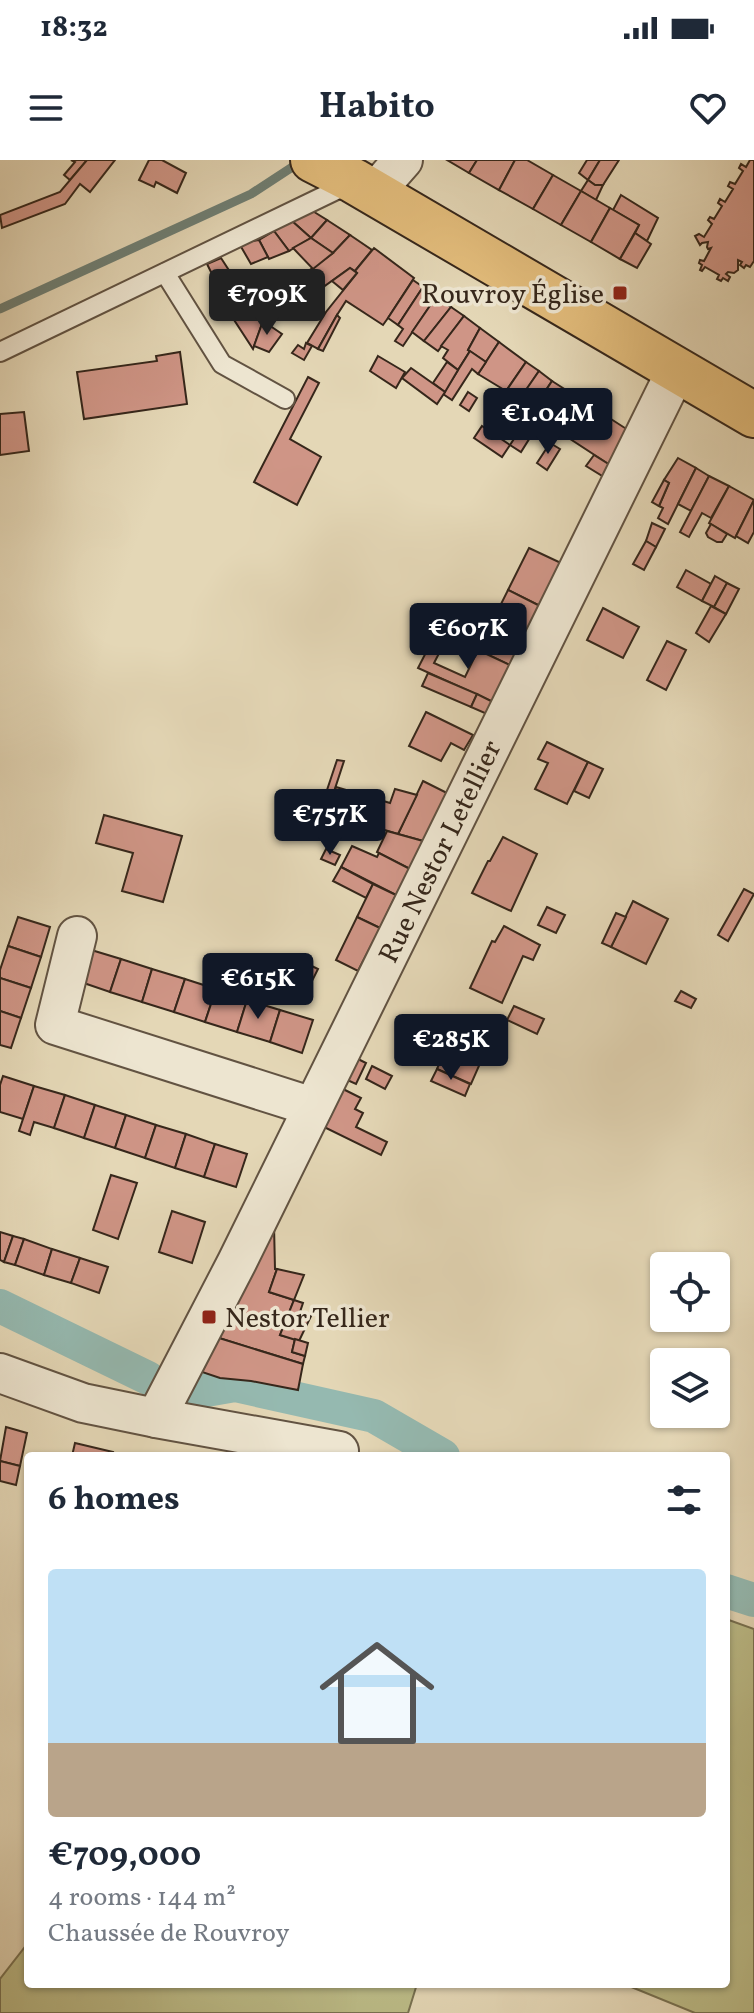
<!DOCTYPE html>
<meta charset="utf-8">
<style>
body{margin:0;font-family:Vollkorn,serif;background:#f2f2f3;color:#1f2937;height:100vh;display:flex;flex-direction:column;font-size:30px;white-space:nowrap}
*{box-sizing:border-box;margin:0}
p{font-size:26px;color:#747a83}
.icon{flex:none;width:44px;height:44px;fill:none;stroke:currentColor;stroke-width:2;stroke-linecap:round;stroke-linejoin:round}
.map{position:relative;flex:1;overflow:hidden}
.sheet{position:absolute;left:24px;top:1292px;width:706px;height:536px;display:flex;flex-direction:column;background:#fff;border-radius:8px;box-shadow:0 2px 6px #0004}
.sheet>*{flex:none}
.tools{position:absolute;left:650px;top:1092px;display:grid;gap:16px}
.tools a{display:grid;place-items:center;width:80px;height:80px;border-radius:8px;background:#fff;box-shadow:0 2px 6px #0004;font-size:40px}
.price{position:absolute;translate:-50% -68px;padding:0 18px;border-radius:8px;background:#111827;color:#fff;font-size:26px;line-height:52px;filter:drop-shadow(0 2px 4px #0008)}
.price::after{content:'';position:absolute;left:50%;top:48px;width:24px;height:18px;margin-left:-12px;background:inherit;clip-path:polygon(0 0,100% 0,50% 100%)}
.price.on{background:#222;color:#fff}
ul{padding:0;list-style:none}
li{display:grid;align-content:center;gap:16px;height:424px;padding:0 24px}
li+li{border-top:2px solid #e0e1e3}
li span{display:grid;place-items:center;height:248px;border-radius:8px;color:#555}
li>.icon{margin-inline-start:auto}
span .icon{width:144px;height:144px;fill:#fffc;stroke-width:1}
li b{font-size:34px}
h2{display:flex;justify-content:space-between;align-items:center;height:96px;padding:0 24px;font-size:34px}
.status{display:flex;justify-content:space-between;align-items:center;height:56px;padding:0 40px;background:#fff;direction:ltr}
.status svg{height:22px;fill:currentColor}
header{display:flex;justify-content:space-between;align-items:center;height:104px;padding:0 24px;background:#fff;font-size:36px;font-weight:700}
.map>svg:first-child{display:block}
.green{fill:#bcbc88;stroke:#797252;stroke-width:2}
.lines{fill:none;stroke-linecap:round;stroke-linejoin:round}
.stream{stroke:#6f7f74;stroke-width:9}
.canal{stroke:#95b9b0;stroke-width:34}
.building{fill:#cf9586;stroke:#36271b;stroke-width:2}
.lane-casing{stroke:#625342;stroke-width:22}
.street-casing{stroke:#625342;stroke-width:42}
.primary-casing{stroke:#36271b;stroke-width:48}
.lane{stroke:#ede5d0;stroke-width:18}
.street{stroke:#ede5d0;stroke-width:38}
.primary{stroke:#e2bc7b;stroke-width:44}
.poi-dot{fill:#8f2418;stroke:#ede5d0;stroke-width:3}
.labels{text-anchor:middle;stroke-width:7;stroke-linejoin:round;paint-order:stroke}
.poi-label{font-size:28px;fill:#36271b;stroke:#ede5d0;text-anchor:end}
.street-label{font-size:28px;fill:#36271b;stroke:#ede5d0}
</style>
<div class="status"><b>18:32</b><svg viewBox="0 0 49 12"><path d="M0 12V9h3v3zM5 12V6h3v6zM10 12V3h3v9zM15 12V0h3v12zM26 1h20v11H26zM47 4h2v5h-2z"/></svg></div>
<header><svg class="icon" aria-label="menu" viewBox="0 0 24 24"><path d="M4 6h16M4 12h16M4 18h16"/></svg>Habito<svg class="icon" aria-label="heart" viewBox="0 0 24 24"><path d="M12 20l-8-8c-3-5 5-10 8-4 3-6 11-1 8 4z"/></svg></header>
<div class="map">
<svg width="754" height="1853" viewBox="0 0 754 1853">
<rect width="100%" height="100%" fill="#e4d7b6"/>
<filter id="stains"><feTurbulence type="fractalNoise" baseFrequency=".0025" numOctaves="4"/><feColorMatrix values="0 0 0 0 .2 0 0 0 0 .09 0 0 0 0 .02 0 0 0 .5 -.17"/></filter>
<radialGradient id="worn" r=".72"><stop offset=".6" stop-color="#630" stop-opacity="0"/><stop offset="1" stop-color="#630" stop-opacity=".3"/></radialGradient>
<g class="green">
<polygon points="726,1459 754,1469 754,1853 695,1853 624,1824 726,1824"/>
<polygon points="28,1783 28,1824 417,1824 408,1853 0,1853 0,1819"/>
</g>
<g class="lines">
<polyline class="stream" points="0,149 251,34 300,2"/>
<g class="canal">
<polyline points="0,1146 148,1218"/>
<polyline points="195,1232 235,1225 374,1256 443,1296"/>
<polyline points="726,1431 754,1440"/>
</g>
</g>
<g class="building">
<polygon points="71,0 87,0 70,20 64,15 75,2"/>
<polygon points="87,0 115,0 90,32 80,24 65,44 2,68 0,55 60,32"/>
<polygon points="149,0 162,0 186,13 177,33 156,22 154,27 139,20"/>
<polygon points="447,0 477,0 469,13"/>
<polygon points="477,0 515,0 499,30 469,13"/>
<polygon points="515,0 527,0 553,15 533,49 499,30"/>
<polygon points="587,0 600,0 588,20 579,13"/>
<polygon points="600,0 619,0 603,25 595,25 588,20"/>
<polygon points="750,0 754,0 754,101 750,107 746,105 744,108 740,105 742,102 738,100 738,110 734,113 728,112 726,114 730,117 728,121 723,118 721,121 717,119 719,115 705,107 702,111 700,110 702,105 699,103 700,100 704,101 711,88 708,89 707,87 708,82 702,83 700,85 695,76 699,74 704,77 712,64 708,60 710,57 714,59 722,46 718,43 720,39 725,42 733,29 728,26 730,22 735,24 743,11 739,8 741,4 746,7"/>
<polygon points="553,15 581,31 561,65 533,49"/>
<polygon points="588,20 595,25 603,25 596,40 581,31"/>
<polygon points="581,31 610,48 591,82 561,65"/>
<polygon points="621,35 658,58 647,81 635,73 639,65 613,50"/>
<polygon points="610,48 639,65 620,99 591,82"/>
<polygon points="311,50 327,60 311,78 292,61"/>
<polygon points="327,60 350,75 333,93 311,78"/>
<polygon points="292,61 311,78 289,91 274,71"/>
<polygon points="274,71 289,91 269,99 259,80"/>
<polygon points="635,73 651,84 637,108 620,99"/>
<polygon points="350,75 372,90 355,111 350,108 284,155 274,140 305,118 303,115 333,93"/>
<polygon points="311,78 333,93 313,109 293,88"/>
<polygon points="259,80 268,97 251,104 240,85 240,83"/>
<polygon points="374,88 414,118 388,158 383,165 346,141 337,155 318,189 307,183 326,152 357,113 355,111"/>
<polygon points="221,98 232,115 217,124 207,104"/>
<polygon points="350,108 357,113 343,130 332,121"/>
<polygon points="232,115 263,161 253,189 212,126"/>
<polygon points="413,120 423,127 398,165 388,158"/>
<polygon points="423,127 436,137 403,186 395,181 403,169 398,165"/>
<polygon points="436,137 451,147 424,181 412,172"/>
<polygon points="451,147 464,156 438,191 424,181"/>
<polygon points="337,155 340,158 323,191 318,189"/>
<polygon points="464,156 480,168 468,190 470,191 458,210 443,198 448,190 441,186"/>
<polygon points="263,161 282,174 269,192 254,186"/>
<polygon points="480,168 499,182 486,202 468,190"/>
<polygon points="499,182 526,202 506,231 478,214"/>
<polygon points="306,183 312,186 304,200 292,193 298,185 304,189"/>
<polygon points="470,191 486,202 478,214 472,209 452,240 443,234"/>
<polygon points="180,192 187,244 84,259 77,212 157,201 156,196"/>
<polygon points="378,196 405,212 396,228 370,211"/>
<polygon points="447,202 458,210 445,232 433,223"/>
<polygon points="526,202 539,211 525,232 520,230 513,240 504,234"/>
<polygon points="411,208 445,232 437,244 402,218"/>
<polygon points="539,211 552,221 526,260 512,250"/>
<polygon points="308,217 319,223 290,279 321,297 297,345 254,322"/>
<polygon points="552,221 580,239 558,271 531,253"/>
<polygon points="468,232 477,238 469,251 460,245"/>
<polygon points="580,239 628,270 610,305 558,271"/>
<polygon points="24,252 29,291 0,295 0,254"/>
<polygon points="531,253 541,260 521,292 510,285"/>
<polygon points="482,266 510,285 502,297 474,278"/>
<polygon points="550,283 560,289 547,310 537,303"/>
<polygon points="594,295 610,305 604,317 586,306"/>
<polygon points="678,298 696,308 668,364 658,358 663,348 659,346 669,323 664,320"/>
<polygon points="696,308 709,316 691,351 678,344"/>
<polygon points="709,316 729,326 711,358 702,353 689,377 680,372"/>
<polygon points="664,320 669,323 659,346 652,342"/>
<polygon points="729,326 754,340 735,378 709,363"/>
<polygon points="754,340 754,372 748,383 736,376"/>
<polygon points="652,363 665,369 656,387 646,381"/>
<polygon points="711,364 727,374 722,382 717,382 708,377 706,373"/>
<polygon points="646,381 656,387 644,410 633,404"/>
<polygon points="529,388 561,403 540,446 508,430"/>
<polygon points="686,410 711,424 702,441 677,427"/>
<polygon points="715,416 727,423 714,447 702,441"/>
<polygon points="727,423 739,429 726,454 714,447"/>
<polygon points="508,430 540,446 525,476 493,460"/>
<polygon points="449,445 462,452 452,471 440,464"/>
<polygon points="711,446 726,454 709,482 696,473"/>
<polygon points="603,448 639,467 623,498 587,480"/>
<polygon points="493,460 525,476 510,505 478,490"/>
<polygon points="437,471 448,476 434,503 465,517 478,490 510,505 493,542 418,508"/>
<polygon points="667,481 686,490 666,530 647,520"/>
<polygon points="428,513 477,534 471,547 422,526"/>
<polygon points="477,534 493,542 487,554 471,547"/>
<polygon points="426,552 473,575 464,590 451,583 441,601 409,586"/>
<polygon points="547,582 588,602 567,644 535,629 548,603 538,599"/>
<polygon points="337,600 344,601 327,653 320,651"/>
<polygon points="588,602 603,609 589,638 574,631"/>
<polygon points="423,621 447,633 423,681 398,674"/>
<polygon points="336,627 390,643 395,629 417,635 398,674 327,653"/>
<polygon points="104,655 182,676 163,742 122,731 133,693 96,683"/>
<polygon points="387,671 423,681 410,709 377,692"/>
<polygon points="503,677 537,694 511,751 472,733 488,701 490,701"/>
<polygon points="352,686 377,697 379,693 410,709 396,735 341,707"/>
<polygon points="326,689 340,695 335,705 321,699"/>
<polygon points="341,707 373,724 366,738 333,721"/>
<polygon points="373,724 396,735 380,768 357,757"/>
<polygon points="744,729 754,734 728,781 718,775"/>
<polygon points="633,741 668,759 646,804 611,787"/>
<polygon points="547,747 565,755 556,773 538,765"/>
<polygon points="616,753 626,757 611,787 602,783"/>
<polygon points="18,757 50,767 41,797 8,786"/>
<polygon points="357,757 380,768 358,811 336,800"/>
<polygon points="504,766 540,785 533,800 523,796 502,843 470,828 492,781 495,782"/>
<polygon points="8,786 41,797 31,828 0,818 0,810"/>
<polygon points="88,789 121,799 110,832 78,821"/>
<polygon points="295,798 318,809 312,821 290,810"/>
<polygon points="121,799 152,809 142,842 110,832"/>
<polygon points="152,809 185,819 174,852 142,842"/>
<polygon points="0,818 31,828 21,858 0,851"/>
<polygon points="185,819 216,829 205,862 174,852"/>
<polygon points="216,829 247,840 237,872 205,862"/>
<polygon points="681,831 696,839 691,848 675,841"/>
<polygon points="247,840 280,850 270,882 237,872"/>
<polygon points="514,846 544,859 537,874 507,860"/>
<polygon points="280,850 313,860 302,893 270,882"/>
<polygon points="0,851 21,858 11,888 0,885"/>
<polygon points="459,858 493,874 471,924 437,909"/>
<polygon points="356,898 366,903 356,924 345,919"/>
<polygon points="372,906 392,916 385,929 366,919"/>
<polygon points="437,909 470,924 465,936 431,921"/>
<polygon points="3,916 34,926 23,959 0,952 0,925"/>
<polygon points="34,926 65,935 54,968 34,962 30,975 19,971"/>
<polygon points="341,928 361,938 355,949 363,953 356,967 387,982 381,995 322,966"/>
<polygon points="65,935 95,945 84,978 54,968"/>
<polygon points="95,945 126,955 115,988 84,978"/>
<polygon points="126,955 156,965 145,998 115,988"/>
<polygon points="156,965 186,974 175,1008 145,998"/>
<polygon points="186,974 215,984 204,1017 175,1008"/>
<polygon points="215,984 247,994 236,1027 204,1017"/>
<polygon points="111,1015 137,1023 118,1079 93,1070"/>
<polygon points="172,1051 205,1062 192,1103 159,1092"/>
<polygon points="274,1065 275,1109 277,1109 269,1132 294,1140 280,1175 295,1179 292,1192 305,1196 303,1204 219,1178"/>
<polygon points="0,1072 13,1076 4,1102 0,1100"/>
<polygon points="13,1076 24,1079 15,1105 4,1102"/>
<polygon points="24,1079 52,1089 44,1115 15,1105"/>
<polygon points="52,1089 80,1098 71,1123 44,1115"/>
<polygon points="80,1098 108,1107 99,1133 71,1123"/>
<polygon points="277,1109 304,1115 294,1140 269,1132"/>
<polygon points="294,1140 303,1143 300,1152 311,1156 299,1181 280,1175"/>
<polygon points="219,1178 303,1204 298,1230 251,1221 220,1218 202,1212"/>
<polygon points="295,1179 308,1183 305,1196 292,1192"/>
<polygon points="6,1267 27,1273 20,1306 0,1301"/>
<polygon points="75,1283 113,1292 112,1296 72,1296"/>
<polygon points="0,1301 20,1306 16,1325 0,1321"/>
</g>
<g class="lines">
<defs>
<g id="lane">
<polyline points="165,113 222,204 285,239"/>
<polyline points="0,192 351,23"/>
</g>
<g id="street">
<polyline points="374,33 403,0"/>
<polyline points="77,776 55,865 313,947"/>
<polyline points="0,1213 83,1243 156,1258 339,1291"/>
<polyline points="156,1258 237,1102 677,209"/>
</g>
<polyline id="primary" points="313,0 354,21 754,255"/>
</defs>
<use href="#lane" class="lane-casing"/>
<use href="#street" class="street-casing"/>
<use href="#primary" class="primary-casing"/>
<use href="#lane" class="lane"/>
<use href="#street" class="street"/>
<use href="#primary" class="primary"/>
</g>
<g class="poi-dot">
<rect x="612" y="125" width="16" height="16" rx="4"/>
<rect x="201" y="1149" width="16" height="16" rx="4"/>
</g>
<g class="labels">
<g class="poi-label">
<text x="604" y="143">Rouvroy Église</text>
<text x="225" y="1167" text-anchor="start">Nestor Tellier</text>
</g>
<g class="street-label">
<text transform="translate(439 691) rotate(-64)" y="10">Rue Nestor Letellier</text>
</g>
</g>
<rect width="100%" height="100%" filter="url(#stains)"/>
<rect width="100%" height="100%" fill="url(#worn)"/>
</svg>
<div class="tools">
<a><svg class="icon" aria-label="locate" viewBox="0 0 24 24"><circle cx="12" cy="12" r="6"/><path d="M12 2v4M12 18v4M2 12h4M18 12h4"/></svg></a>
<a><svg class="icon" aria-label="layers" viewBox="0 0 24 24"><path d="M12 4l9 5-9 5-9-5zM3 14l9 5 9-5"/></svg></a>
</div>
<b class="price on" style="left:267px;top:177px">€709K</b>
<b class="price" style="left:548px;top:296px">€1.04M</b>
<b class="price" style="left:468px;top:511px">€607K</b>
<b class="price" style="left:330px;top:697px">€757K</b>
<b class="price" style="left:258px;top:861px">€615K</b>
<b class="price" style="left:451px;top:922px">€285K</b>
<section class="sheet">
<h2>6 homes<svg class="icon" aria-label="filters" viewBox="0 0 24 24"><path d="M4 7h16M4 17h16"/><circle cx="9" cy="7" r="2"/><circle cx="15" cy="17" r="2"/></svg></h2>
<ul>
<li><span style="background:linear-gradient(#bfe0f5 70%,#b9a48a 0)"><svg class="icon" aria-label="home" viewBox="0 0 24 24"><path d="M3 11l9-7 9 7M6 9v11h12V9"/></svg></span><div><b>€709,000</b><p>4 rooms · 144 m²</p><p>Chaussée de Rouvroy</p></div></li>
</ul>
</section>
</div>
